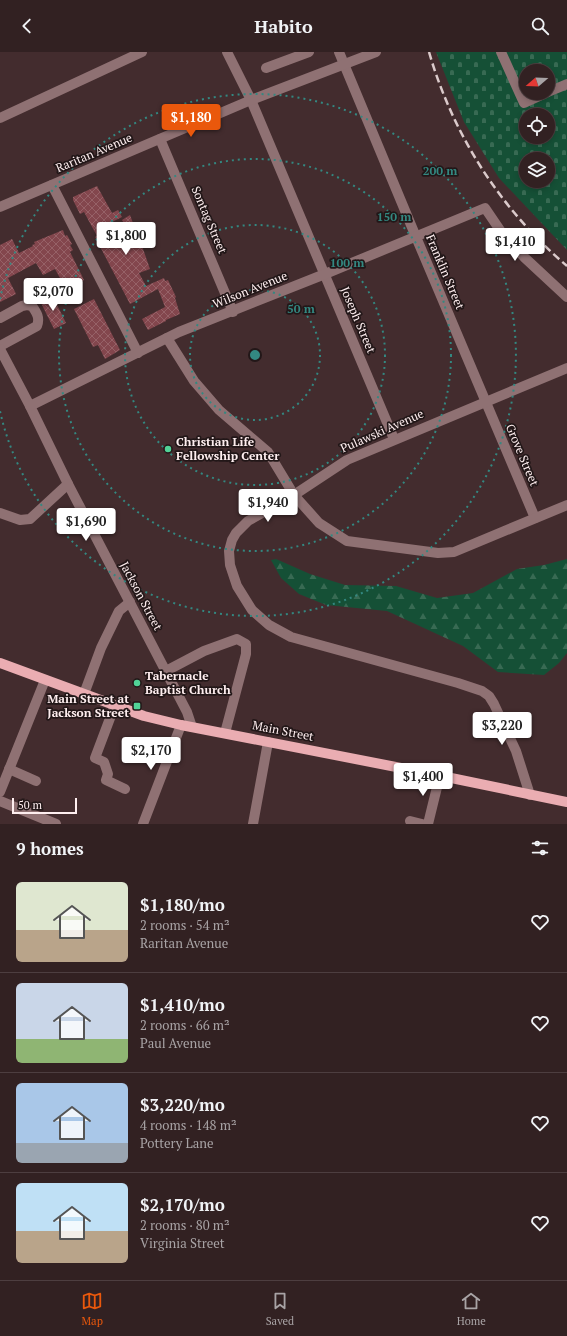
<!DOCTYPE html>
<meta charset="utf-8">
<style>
body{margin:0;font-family:"PT Serif",serif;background:#3a292a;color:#f1f3f6;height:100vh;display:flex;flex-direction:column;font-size:15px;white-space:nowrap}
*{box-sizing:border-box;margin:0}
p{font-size:13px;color:#a8a3a5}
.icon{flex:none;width:22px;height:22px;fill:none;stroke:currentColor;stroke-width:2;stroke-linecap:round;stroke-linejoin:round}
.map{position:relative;height:772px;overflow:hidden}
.panel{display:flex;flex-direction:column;background:#322122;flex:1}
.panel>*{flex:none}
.needle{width:26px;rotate:251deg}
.buttons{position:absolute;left:519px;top:12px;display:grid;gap:8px}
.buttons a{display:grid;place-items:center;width:36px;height:36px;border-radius:50%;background:#322122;box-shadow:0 2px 6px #0003,0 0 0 1px #4d3e40;font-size:20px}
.scale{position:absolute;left:12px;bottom:10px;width:65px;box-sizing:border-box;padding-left:4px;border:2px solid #feeeef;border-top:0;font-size:11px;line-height:14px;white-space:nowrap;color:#feeeef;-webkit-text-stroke:3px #221718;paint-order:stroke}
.price{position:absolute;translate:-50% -34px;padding:0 9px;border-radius:4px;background:#fff;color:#222;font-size:13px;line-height:26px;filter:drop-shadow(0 1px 2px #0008)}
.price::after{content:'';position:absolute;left:50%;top:24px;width:12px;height:9px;margin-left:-6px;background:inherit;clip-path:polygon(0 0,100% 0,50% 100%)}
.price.selected{background:#ea580c;color:#fff}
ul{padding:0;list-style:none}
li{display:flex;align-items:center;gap:12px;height:100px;padding:0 16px}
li+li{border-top:1px solid #4d3e40}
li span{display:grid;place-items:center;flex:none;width:112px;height:80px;border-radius:6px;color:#555}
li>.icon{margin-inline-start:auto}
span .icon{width:48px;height:48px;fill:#fffc;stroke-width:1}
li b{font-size:17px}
h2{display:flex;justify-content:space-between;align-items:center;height:48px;padding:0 16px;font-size:17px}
header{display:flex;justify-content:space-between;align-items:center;height:52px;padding:0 16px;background:#322122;font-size:18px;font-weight:800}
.menu{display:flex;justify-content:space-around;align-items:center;height:56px;border-top:1px solid #4d3e40;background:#322122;font-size:11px;color:#a8a3a5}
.menu a{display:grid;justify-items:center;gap:2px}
.menu .selected{color:#ea580c}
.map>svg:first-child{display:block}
.forest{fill:url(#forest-firs)}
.cemetery{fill:url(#cemetery-stones);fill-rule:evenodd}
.building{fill:url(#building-cross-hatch)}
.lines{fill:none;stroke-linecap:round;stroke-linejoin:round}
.minor{stroke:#8f7173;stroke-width:10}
.major{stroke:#eaadb2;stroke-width:10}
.rail{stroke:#dbcacb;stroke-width:2.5;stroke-dasharray:8 4;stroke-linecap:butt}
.ring{fill:none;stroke:#338881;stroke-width:2;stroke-dasharray:2 4}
.poi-dot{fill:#51d397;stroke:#221718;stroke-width:1.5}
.labels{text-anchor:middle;stroke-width:3.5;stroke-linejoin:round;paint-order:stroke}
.street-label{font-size:12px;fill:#feeeef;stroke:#221718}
.poi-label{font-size:12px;font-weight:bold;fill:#feeeef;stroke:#221718;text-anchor:start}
.centre{fill:#338881;stroke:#221718;stroke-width:2}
.ring-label{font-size:12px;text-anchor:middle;font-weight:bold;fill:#338881;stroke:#221718;stroke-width:3.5;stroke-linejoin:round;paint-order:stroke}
</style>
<header><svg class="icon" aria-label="back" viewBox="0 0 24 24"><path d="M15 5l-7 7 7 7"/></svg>Habito<svg class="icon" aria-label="search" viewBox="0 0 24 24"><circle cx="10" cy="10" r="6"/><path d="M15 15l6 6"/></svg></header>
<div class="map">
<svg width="567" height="772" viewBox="0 0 567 772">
<defs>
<pattern id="forest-firs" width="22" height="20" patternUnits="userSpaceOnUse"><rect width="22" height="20" fill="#155036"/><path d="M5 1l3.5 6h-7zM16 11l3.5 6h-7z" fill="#386a53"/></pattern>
<pattern id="cemetery-stones" width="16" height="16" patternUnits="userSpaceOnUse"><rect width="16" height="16" fill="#155036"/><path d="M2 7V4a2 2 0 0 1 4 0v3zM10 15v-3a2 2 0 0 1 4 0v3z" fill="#386a53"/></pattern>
<pattern id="building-cross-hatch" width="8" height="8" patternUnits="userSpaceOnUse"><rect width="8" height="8" fill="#83464d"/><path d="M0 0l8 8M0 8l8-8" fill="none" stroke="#966167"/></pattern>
</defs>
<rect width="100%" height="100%" fill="#432c2e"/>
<polygon class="forest" points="276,507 310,522 345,533 396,534 437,546 473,541 517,517 544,513 567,507 567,601 559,611 544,623 498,620 463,594 387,559 326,553 299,542 281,526 271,508"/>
<path class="cemetery" d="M436,0H567V198L499,126L464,70ZM526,19H548V41H526ZM526,63H548V85H526ZM526,107H548V129H526Z"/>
<g class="building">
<polygon points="97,134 112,161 118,158 122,165 108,172 116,187 129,181 122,168 130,163 133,171 132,172 142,194 150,217 139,221 146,234 164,226 165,229 168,228 176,245 175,246 180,262 166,268 166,269 148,278 142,267 165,255 158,237 130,252 95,185 97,184 84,160 80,162 73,148 73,145"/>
<polygon points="63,178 65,184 67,183 72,192 70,193 73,198 70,200 84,228 66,237 55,217 43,223 36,211 8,226 16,242 0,250 0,193 12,187 19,201 33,194 32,193 35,192 34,190"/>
<polygon points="52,243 66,271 54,277 40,249"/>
<polygon points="94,247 120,298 105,307 98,293 93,295 74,257"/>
</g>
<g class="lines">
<g class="minor">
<polyline points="227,0 251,48 394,387"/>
<polyline points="339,0 416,185 535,466"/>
<polyline points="501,0 524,51 546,41"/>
<polyline points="266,16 309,0"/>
<polyline points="548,40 567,32"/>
<polyline points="0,66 142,0"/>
<polyline points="160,87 233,260"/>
<polyline points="52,133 138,301"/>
<polyline points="0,155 251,48 376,0"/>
<path d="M0,266L22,254L27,253L32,254C37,261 40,266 37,274L0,294"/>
<polyline points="167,286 194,329 219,358 268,400 294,443 319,471 347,489 438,501 454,500 567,453"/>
<polyline points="0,297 30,354 68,432 187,660 192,675"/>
<polyline points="30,354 179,280 325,222 485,156 502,181 525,206 567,245"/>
<polyline points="0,461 20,468 30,467 68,432"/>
<polyline points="166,619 204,599 237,587 246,592 246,602 225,681"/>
<polyline points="84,642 101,596 119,559 130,550"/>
<polyline points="115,653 95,706 104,710 108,722 106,728 125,737"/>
<polyline points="9,717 36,729"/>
<polyline points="0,740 45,628"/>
<polyline points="530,743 516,699 494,652 489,644 482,639 458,631 291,585 269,573 252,558 237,534 230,513 229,499 232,488 236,481 248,469 294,443 347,408 567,316"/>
<polyline points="0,749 56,772"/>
<polyline points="410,769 422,772"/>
<polyline points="143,772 181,673"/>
<polyline points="253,772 268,690"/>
<polyline points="428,772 440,723"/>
</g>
<polyline class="major" points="0,611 144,664 181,673 427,721 567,750"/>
<path class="rail" d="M429,0C453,83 501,158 567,214"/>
</g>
<g class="ring">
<circle cx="255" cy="303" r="65"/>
<circle cx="255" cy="303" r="130"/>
<circle cx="255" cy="303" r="196"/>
<path d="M0 247A261 261 0 1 1 0 359"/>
</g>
<g class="poi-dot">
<circle cx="168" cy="397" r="4"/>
<circle cx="137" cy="631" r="4"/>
<rect x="133" y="650" width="8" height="8" rx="2"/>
</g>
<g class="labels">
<g class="street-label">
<text transform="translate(94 101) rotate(-23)" y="4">Raritan Avenue</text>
<text transform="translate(209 168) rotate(67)" y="4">Sontag Street</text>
<text transform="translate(445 220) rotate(67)" y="4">Franklin Street</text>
<text transform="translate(250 238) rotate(-22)" y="4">Wilson Avenue</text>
<text transform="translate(358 268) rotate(67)" y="4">Joseph Street</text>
<text transform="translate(382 379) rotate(-24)" y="4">Pulawski Avenue</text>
<text transform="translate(522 403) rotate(67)" y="4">Grove Street</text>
<text transform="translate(141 544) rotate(62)" y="4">Jackson Street</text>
<text transform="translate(283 679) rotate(11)" y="4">Main Street</text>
</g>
<g class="poi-label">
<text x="176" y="394">Christian Life<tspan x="176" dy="14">Fellowship Center</tspan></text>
<text x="145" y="628">Tabernacle<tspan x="145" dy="14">Baptist Church</tspan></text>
<text x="129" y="651" text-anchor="end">Main Street at<tspan x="129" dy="14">Jackson Street</tspan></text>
</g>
</g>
<circle cx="255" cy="303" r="6" class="centre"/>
<g class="ring-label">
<text x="440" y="123">200 m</text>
<text x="394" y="169">150 m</text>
<text x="347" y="215">100 m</text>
<text x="301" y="261">50 m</text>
</g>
</svg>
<div class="buttons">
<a><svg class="needle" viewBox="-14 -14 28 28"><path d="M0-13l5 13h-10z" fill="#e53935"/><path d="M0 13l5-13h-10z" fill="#a8a3a5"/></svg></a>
<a><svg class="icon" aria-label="locate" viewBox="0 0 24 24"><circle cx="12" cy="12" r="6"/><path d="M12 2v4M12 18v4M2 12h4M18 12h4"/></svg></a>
<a><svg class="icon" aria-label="layers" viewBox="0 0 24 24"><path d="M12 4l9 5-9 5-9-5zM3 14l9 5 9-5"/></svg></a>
</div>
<div class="scale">50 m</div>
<b class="price selected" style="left:191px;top:86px">$1,180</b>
<b class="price" style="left:126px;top:204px">$1,800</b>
<b class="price" style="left:515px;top:210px">$1,410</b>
<b class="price" style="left:53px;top:260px">$2,070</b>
<b class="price" style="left:268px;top:471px">$1,940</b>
<b class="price" style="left:86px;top:490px">$1,690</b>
<b class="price" style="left:502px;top:694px">$3,220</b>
<b class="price" style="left:151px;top:719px">$2,170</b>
<b class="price" style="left:423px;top:745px">$1,400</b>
</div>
<section class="panel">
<h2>9 homes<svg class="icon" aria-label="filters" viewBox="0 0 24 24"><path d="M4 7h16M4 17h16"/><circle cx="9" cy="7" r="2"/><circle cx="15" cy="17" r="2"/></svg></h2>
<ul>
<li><span style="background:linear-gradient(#dfe7d0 60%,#b9a48a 0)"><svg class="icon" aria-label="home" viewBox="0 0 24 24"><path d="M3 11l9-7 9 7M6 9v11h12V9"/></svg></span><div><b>$1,180/mo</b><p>2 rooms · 54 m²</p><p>Raritan Avenue</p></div><svg class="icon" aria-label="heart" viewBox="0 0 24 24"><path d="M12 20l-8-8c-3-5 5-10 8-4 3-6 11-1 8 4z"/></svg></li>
<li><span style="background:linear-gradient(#c9d6e8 70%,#8fb573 0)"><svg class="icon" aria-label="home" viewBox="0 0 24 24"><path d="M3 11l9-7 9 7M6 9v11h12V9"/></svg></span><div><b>$1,410/mo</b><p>2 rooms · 66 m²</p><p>Paul Avenue</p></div><svg class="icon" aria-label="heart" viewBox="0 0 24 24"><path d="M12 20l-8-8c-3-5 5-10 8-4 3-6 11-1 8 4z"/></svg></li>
<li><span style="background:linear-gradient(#a9c7e8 75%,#9aa5b1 0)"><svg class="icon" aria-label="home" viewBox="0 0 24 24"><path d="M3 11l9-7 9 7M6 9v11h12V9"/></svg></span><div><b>$3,220/mo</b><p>4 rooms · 148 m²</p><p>Pottery Lane</p></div><svg class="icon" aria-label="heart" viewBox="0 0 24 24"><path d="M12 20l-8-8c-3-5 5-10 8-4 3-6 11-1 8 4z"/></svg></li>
<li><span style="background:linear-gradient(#bfe0f5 60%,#b9a48a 0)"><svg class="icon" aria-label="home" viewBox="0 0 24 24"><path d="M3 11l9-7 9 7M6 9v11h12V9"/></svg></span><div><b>$2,170/mo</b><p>2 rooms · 80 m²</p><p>Virginia Street</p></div><svg class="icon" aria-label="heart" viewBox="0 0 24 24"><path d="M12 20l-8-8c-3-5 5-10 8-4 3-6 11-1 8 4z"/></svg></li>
</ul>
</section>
<nav class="menu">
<a class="selected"><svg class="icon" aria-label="map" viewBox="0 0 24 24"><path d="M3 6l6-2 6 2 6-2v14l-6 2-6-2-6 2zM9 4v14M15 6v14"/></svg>Map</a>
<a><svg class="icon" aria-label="saved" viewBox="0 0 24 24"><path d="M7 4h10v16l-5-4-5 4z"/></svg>Saved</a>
<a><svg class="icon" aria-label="home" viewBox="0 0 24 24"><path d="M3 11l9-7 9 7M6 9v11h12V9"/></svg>Home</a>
</nav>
